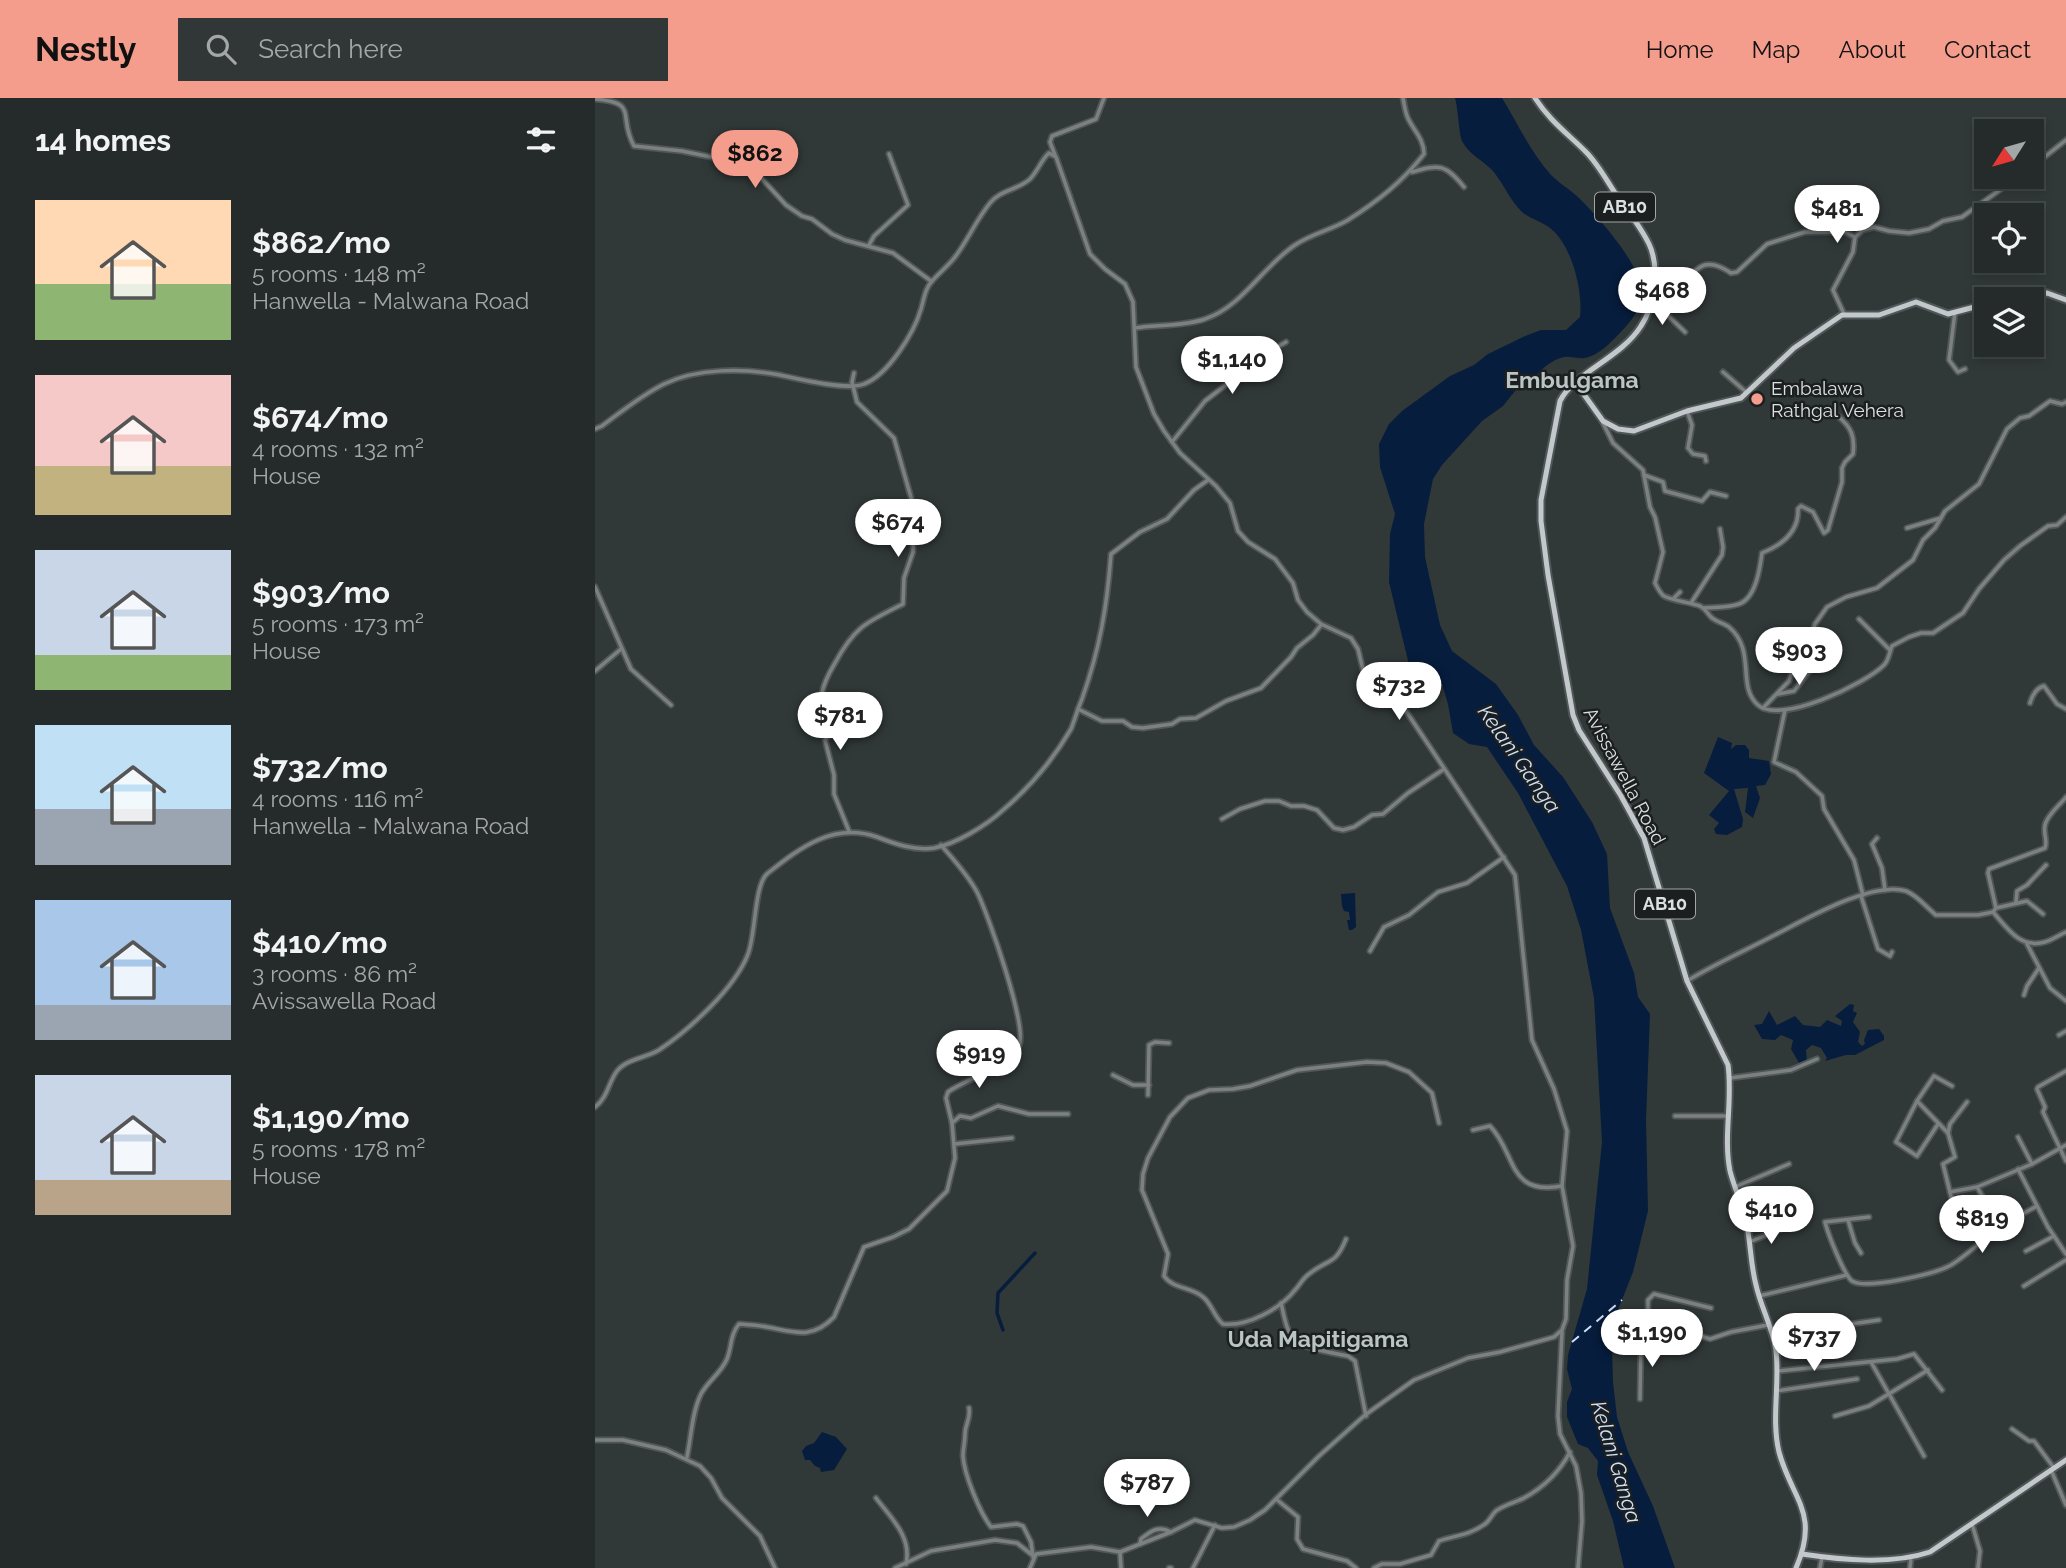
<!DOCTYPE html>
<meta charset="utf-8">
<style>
body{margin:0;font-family:Raleway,sans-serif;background:#313736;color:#f1f3f6;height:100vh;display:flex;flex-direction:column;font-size:26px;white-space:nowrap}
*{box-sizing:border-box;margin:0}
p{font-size:23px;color:#a3a7a8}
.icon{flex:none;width:38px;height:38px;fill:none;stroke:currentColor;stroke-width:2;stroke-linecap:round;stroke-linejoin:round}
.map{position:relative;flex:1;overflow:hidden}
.details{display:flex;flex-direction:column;background:#252b2a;width:595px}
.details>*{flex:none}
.needle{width:46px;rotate:233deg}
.buttons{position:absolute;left:1379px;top:21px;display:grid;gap:14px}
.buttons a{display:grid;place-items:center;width:70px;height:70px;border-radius:0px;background:#252b2a;box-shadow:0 4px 10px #0003,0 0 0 2px #424747;font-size:35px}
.price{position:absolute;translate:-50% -60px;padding:0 16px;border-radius:24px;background:#fff;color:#222;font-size:23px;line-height:46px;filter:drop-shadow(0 2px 4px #0008)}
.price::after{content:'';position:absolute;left:50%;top:42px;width:21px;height:16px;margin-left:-10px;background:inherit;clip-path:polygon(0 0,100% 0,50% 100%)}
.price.selected{background:#f49d8c;color:#111}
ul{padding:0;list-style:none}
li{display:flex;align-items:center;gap:21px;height:175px;padding:0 35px}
li span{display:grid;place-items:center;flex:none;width:196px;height:140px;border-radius:0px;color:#555}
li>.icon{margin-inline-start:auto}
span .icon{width:84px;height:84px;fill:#fffc;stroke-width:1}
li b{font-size:30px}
h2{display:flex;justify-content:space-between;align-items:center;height:84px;padding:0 35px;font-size:30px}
header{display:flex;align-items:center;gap:42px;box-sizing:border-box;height:98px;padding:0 35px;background:#f49d8c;color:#111}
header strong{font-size:33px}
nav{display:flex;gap:38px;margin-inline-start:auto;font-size:24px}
.search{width:490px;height:63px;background:#313736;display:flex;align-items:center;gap:18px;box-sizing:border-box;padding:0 24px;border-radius:0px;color:#a3a7a8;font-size:26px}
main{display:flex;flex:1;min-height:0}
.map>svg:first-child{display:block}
.water{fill:#071d3d}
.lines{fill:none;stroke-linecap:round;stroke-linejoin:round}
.canal{stroke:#071d3d;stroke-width:3.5}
.ferry{stroke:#d0e1fa;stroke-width:2;stroke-dasharray:9 7;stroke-linecap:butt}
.minor-casing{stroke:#505756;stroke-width:7}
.major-casing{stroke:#505756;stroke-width:9}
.minor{stroke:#7d8081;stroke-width:3.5}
.major{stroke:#c2c8cc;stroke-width:5}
.poi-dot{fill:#f49d8c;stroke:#1c1f1f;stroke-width:2.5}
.labels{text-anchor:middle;stroke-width:5;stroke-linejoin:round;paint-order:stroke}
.shield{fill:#1c1f1f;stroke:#a2a6a6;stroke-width:2}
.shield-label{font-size:18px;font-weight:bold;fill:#dbe0e0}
.poi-label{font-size:19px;fill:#dbe0e0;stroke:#1c1f1f;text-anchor:start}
.street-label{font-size:19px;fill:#dbe0e0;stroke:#1c1f1f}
.water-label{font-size:21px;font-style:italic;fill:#d0e1fa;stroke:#1c1f1f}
.quarter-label{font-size:23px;font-weight:bold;fill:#bbc4c4;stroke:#1c1f1f}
</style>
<header>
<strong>Nestly</strong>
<div class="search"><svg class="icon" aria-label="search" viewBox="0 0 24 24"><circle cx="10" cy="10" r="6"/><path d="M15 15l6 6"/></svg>Search here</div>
<nav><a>Home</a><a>Map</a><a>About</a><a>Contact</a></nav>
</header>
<main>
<section class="details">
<h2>14 homes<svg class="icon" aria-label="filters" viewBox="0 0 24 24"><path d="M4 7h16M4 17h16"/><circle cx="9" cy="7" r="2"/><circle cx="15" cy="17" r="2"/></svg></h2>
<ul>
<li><span style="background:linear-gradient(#ffd9b3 60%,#8fb573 0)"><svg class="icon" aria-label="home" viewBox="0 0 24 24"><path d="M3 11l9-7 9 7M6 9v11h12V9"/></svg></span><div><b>$862/mo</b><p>5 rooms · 148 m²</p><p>Hanwella - Malwana Road</p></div></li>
<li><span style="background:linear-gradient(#f6c9c9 65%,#c2b280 0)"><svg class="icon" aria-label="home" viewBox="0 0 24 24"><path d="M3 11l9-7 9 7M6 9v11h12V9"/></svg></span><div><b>$674/mo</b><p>4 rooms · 132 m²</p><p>House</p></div></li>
<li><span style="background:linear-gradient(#c9d6e8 75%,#8fb573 0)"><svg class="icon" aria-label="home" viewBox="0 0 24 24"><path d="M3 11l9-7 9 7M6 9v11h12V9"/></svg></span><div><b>$903/mo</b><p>5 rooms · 173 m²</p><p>House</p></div></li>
<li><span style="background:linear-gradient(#bfe0f5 60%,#9aa5b1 0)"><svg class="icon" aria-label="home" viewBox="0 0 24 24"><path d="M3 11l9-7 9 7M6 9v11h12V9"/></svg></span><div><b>$732/mo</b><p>4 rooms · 116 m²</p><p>Hanwella - Malwana Road</p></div></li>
<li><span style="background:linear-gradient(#a9c7e8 75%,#9aa5b1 0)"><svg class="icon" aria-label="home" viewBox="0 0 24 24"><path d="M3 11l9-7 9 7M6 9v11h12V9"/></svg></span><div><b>$410/mo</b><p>3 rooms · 86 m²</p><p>Avissawella Road</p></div></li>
<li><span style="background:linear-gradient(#c9d6e8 75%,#b9a48a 0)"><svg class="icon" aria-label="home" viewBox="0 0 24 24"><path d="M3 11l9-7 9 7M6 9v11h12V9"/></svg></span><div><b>$1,190/mo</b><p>5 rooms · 178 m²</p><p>House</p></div></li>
</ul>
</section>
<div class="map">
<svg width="1471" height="1470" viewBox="0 0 1471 1470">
<rect width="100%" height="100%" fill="#313938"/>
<g class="water">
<path d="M860,0H907C923,26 936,55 956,77C965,86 976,92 985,101C1004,120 1051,172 1047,199C1044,215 1032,228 1021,239C1013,247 1002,258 990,260C983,261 976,258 969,259C955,262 943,273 937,285L924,288L908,308L887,323L847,367L838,381L829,426L830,459L845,527L857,553L901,586L923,617L939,647L968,679L997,724L1012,756L1015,810L1039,875L1043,899L1055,916L1051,1022L1053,1113L1038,1174L1021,1217L1017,1249L1018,1284L1022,1319L1033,1354L1058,1408L1080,1470H1029L1018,1423L1002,1377L1003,1363L993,1350L983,1346L972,1319V1304L977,1291L972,1271L973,1257L992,1191L1007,1044L999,900L986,832L972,788L923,695L892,649L874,646L858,635L853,606L847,586L821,571H815L794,484L795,436L800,416L785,369L784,346L794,326L807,313L855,278L879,267L893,256L928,239L946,232H971L985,219C988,193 977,147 955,130C946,123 934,121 926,113C915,102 908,85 898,73C888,62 874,57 867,43C864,36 863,10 860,0Z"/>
<polygon points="1123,639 1137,645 1136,651 1141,647 1150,647 1154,652 1154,660 1174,663 1176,676 1170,687 1161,688 1165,700 1158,720 1150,714 1153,690 1139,691 1148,721 1147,729 1132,737 1121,736 1119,731 1124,725 1114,717 1134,693 1109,675"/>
<polygon points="760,795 761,829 757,832 754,832 752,822 755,822 754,814 749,813 747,808 746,796"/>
<polygon points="1255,906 1259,907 1258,913 1262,915 1258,924 1265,934 1263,944 1267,948 1270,946 1269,942 1273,932 1284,931 1289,938 1289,942 1260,957 1251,957 1230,963 1232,960 1226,950 1217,947 1211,952 1212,964 1204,965 1196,951 1198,942 1186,937 1180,942 1167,941 1159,927 1167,926 1174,913 1182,927 1200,918 1208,927 1225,929 1232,922 1246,928 1247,923 1240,918"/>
<polygon points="227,1334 241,1339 252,1351 239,1372 226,1374 225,1370 220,1368 215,1362 210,1362 207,1353 211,1348 219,1345"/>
</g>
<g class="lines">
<g class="canal">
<polyline points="1045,182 1072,176"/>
<polyline points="408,1232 402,1215 403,1195 440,1155"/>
</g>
<polyline class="ferry" points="977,1244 1027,1202"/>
<defs>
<g id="minor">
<path d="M0,1C45,5 22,17 39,48L87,53L121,60L145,61L158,71L191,107L207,118L217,121L237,136L250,142L298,155L336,183"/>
<polyline points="460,57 455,44 457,38 501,21 509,0"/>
<polyline points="1437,69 1471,42"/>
<path d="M817,74C845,66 850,66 869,89"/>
<polyline points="274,147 279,138 313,107 294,56"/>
<path d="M1059,190L1079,194C1100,178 1104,153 1136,175L1142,174L1172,146L1210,134H1250L1260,139L1268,132L1279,129L1294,133L1314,135L1334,131L1348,123L1367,119L1423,79"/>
<polyline points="1056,206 1065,210 1090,234"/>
<polyline points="1360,214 1354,262 1363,274 1370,271"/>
<polyline points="1249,216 1238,192 1258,154 1260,139"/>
<path d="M540,230C561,227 591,228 610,221C648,208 667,169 700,147C716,136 736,132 753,122C783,103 807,84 829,56C829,40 817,31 812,18C810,12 809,6 808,0"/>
<polyline points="1128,274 1151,294"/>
<polyline points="1092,313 1097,327 1093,350 1098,356 1110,358 1111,363"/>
<path d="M1008,325L1018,345L1048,372L1055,409L1060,419L1068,454L1060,485C1062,489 1066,496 1069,498C1079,503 1094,504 1105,508C1111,511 1112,515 1116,519C1121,524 1129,525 1134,529C1162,553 1141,588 1163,607C1185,627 1270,586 1289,567C1294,562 1294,555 1297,548L1314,539L1326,535H1338L1368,515L1384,491L1409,462L1425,448L1453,428L1462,427L1471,419"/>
<path d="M0,331L7,328C27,313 47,297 69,286C102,270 149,270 185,277C203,281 252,293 269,286C293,277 319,235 326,211C329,201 330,190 338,182C345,174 353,168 360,159C373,142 381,122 395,105C405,92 423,92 435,81C443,73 446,62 454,55L461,59L495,156L510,171L530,186L538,204L541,269L559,316L569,333L585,355L621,388L635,405L643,433L653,444L680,461L698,485L703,502L712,514L726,526L756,540L763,551L770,580L774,585L798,597L805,604L920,777L937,942L959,991L972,1033L967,1088L978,1148L972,1182L971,1221L967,1232L959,1239L905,1254L873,1260L819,1282L770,1317L724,1358L670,1412L655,1422L639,1429L627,1430L600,1422L576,1434L525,1454L496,1449L441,1456L435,1470"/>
<polyline points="577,344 610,303 672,255 691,244"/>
<polyline points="1049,377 1068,384 1070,393 1107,403 1115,394 1131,398"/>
<polyline points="1312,430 1346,420"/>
<polyline points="0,489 36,571 76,607"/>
<polyline points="1079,500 1085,494"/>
<polyline points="1096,505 1127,457 1128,449 1125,431"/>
<path d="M1109,510C1120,509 1133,510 1144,506C1161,500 1165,470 1167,455C1187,447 1204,434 1203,411L1206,408L1218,414L1229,435L1233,432L1247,384V370L1250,364L1258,356C1260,339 1257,330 1243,318"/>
<polyline points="1264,521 1295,552"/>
<polyline points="0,573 26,551"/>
<polyline points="1183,596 1199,593 1217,570 1220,560 1232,554"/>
<path d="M1435,605C1437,598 1441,590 1449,588L1462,606L1471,611"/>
<polyline points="1168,610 1194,583 1199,568 1216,540 1220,526 1232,509 1251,499 1282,490 1318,462 1328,442 1340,430 1350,413 1384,386 1412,331 1425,320 1434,318 1455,303 1467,306 1471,304"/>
<polyline points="483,611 507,623 528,623 537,629 548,630 577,626 585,621 601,620 631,603 666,590 696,559 702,550 718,537 726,527"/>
<polyline points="1190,612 1179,664 1201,674 1227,698 1229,711 1259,762 1268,797"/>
<polyline points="627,721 645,711 670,703 684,703 696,708 709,708 722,712 739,730 748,732 759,729 777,717 788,716 813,695 849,671"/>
<path d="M254,733L239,696V677L230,642L250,618L227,595C229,584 234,575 240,565C260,528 272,524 308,506L309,480L318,454L319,410L299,340L262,304L257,284L259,275"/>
<polyline points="1282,740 1277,746 1287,770 1290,792"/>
<polyline points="1266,798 1283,851 1295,858 1297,854"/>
<polyline points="1421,804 1422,793 1432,787 1451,767"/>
<polyline points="1401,810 1432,803 1448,816"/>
<path d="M1398,814L1401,810L1393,775L1394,771L1450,750C1453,742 1448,736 1450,727C1452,717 1465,707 1471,699"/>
<polyline points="1432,846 1455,890 1471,903"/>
<polyline points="775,853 789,829 814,817 843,794 872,785 909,759"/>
<path d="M1092,883C1118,867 1147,854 1174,840C1206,824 1276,782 1311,793C1322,797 1332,810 1341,817H1383L1398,814C1413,831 1425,851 1450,844C1457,842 1464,837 1471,834"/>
<polyline points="1429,897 1432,888 1444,870"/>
<polyline points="1464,937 1471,933"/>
<polyline points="1471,973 1443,989 1442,991 1450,1009 1448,1014 1471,1063"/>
<polyline points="518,977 538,987 554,987"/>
<polyline points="1135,980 1196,972 1222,961"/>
<polyline points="553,997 554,947 560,944 574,945"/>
<polyline points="1322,1003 1339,978 1357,988"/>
<path d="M0,1009C13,999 13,985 22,973C31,961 51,960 64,952C94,932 140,890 153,856C161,836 159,785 173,775C206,749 239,724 282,739C300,746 320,753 339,750C361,746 392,727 408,712C434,690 459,660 476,631C480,621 483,610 487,601C505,550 512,509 516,456L545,434L572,421L599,392L613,382"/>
<polyline points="1080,1018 1134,1018"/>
<polyline points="357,1025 365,1018 376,1020 403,1008 434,1016 473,1016"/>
<path d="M878,1032L895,1028C922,1056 912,1098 967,1088"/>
<polyline points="1353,1035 1355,1026 1372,1004"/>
<polyline points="1423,1039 1437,1066"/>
<polyline points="359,1046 417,1040"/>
<polyline points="1423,1071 1453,1129 1471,1156"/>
<polyline points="1140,1089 1194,1066"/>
<polyline points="1382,1089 1437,1066 1471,1047"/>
<polyline points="1355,1094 1360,1115"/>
<path d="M1274,1119L1230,1124C1233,1136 1249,1177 1257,1183C1271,1192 1337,1176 1352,1169C1360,1166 1390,1142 1394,1135C1401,1120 1389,1101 1382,1089L1355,1094L1348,1066L1360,1059L1353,1035L1322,1003L1301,1044L1322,1058L1343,1026"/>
<polyline points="1253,1122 1260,1145 1266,1155"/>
<polyline points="1394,1134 1442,1108"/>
<path d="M751,1141C740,1168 734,1160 714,1176C707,1181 705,1187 700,1192C685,1211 652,1229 628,1226C619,1219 617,1206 608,1199C597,1189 578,1191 569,1178L573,1156L547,1092L548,1076L553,1060L575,1019L593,1000L614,992L638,991L655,988L702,972L772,964L791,965L814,974L837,995L844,1025"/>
<polyline points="1154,1144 1189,1130"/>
<polyline points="1431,1153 1459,1138"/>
<polyline points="1429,1188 1471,1162"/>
<polyline points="1164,1198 1252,1177"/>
<path d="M686,1205C689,1217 691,1234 700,1242C709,1251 740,1255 753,1258L760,1263L771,1318"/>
<polyline points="967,1234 963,1318 965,1336 981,1368 986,1395 987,1423 983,1470"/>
<polyline points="1053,1234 1053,1202 1059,1196 1116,1210"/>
<polyline points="1179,1237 1284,1222"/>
<polyline points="1276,1264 1329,1358"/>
<polyline points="1183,1273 1302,1261 1319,1256 1347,1292"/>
<polyline points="1181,1293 1262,1281"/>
<polyline points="1045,1301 1046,1240 1051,1235 1086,1232 1115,1241 1136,1234 1173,1227"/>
<path d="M374,1310C376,1321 370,1326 370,1336C370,1344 368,1351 368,1358C369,1376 385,1415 396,1429L422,1426L428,1428L436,1444L438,1459"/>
<polyline points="1240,1318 1274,1308 1333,1272"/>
<polyline points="1417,1331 1434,1343 1439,1343 1459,1370"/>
<polyline points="0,1342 28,1342 71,1352 105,1368 116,1380 127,1400 165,1438 180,1470"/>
<path d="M92,1359C96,1340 97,1314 106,1296C113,1283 126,1275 132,1261C137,1248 135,1237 144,1226C154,1227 163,1227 172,1229C199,1234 217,1242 239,1219L269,1149L298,1139L314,1131L352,1093L360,1060L357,1025L351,1000L353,994C372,980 412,971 424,948C433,929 393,816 382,794C373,777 359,762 346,747"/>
<polyline points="1456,1372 1471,1407"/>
<path d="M281,1400C297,1421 317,1439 311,1466"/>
<polyline points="681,1401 703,1419 702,1441 708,1451 752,1463 761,1470"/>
<polyline points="1377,1426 1385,1453 1383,1470"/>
<path d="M545,1446L546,1441C556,1433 563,1427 576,1434"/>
<polyline points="525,1454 526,1470"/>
<polyline points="300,1470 336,1453 400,1442 422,1445 436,1456"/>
<polyline points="574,1470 576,1470"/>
<polyline points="598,1470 620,1427"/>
<path d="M779,1470L787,1466H805L836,1457L844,1443C861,1437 873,1438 890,1426C896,1422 897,1414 904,1411C912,1406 921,1404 929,1400C949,1389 965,1373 975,1354"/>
<polyline points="1225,1470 1227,1459"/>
<polyline points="1315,1470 1316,1460"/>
</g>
<g id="major">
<path d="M940,0C954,22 973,36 991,54C1003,66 1012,83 1022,98C1033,113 1046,129 1054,146C1065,169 1060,207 1046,228C1026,260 980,274 965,303L946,402V423L953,477L978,617L984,632L1026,698L1049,740L1092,883L1133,967C1138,1002 1128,1038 1135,1073C1139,1089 1146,1103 1150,1119C1156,1141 1155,1165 1161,1187C1166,1210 1178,1230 1181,1253C1185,1286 1176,1321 1184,1354C1197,1402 1225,1414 1201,1470"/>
<polyline points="1431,201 1452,195 1471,202"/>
<polyline points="980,284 1008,323 1023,331 1039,333 1092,313 1146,300 1199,250 1247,217 1284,217 1321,204 1353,216 1391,206"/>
<path d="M1207,1456C1247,1462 1296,1467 1335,1454L1471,1362"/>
</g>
</defs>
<use href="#minor" class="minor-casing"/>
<use href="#major" class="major-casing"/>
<use href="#minor" class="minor"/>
<use href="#major" class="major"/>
</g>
<circle class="poi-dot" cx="1162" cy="301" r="7"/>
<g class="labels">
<g class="shield">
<rect x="1000" y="94.5" width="60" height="29" rx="5"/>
<rect x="1040" y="791.5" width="60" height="29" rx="5"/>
</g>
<g class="shield-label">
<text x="1030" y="115">AB10</text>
<text x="1070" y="812">AB10</text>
</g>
<g class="poi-label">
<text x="1176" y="297">Embalawa<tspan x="1176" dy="22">Rathgal Vehera</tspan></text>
</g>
<g class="street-label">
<text transform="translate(1030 678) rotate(62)" y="7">Avissawella Road</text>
</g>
<g class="water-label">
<text transform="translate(924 661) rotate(55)" y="7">Kelani Ganga</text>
<text transform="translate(1021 1364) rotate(73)" y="7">Kelani Ganga</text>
</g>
<g class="quarter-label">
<text x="977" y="290">Embulgama</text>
<text x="723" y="1249">Uda Mapitigama</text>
</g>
</g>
</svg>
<div class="buttons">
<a><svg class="needle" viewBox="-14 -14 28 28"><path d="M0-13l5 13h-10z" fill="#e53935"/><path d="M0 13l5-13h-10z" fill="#a3a7a8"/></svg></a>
<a><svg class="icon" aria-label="locate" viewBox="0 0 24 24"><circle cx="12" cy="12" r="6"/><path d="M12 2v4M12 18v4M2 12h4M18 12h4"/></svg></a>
<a><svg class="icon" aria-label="layers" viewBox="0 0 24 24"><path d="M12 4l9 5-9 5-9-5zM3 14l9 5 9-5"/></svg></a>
</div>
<b class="price selected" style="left:160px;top:92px">$862</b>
<b class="price" style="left:1242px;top:147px">$481</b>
<b class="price" style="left:1067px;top:229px">$468</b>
<b class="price" style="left:637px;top:298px">$1,140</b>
<b class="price" style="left:303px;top:461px">$674</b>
<b class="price" style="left:1204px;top:589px">$903</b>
<b class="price" style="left:804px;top:624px">$732</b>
<b class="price" style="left:245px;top:654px">$781</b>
<b class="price" style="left:384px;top:992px">$919</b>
<b class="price" style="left:1176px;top:1148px">$410</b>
<b class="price" style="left:1387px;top:1157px">$819</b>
<b class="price" style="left:1057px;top:1271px">$1,190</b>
<b class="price" style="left:1219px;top:1275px">$737</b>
<b class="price" style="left:552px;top:1421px">$787</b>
</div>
</main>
